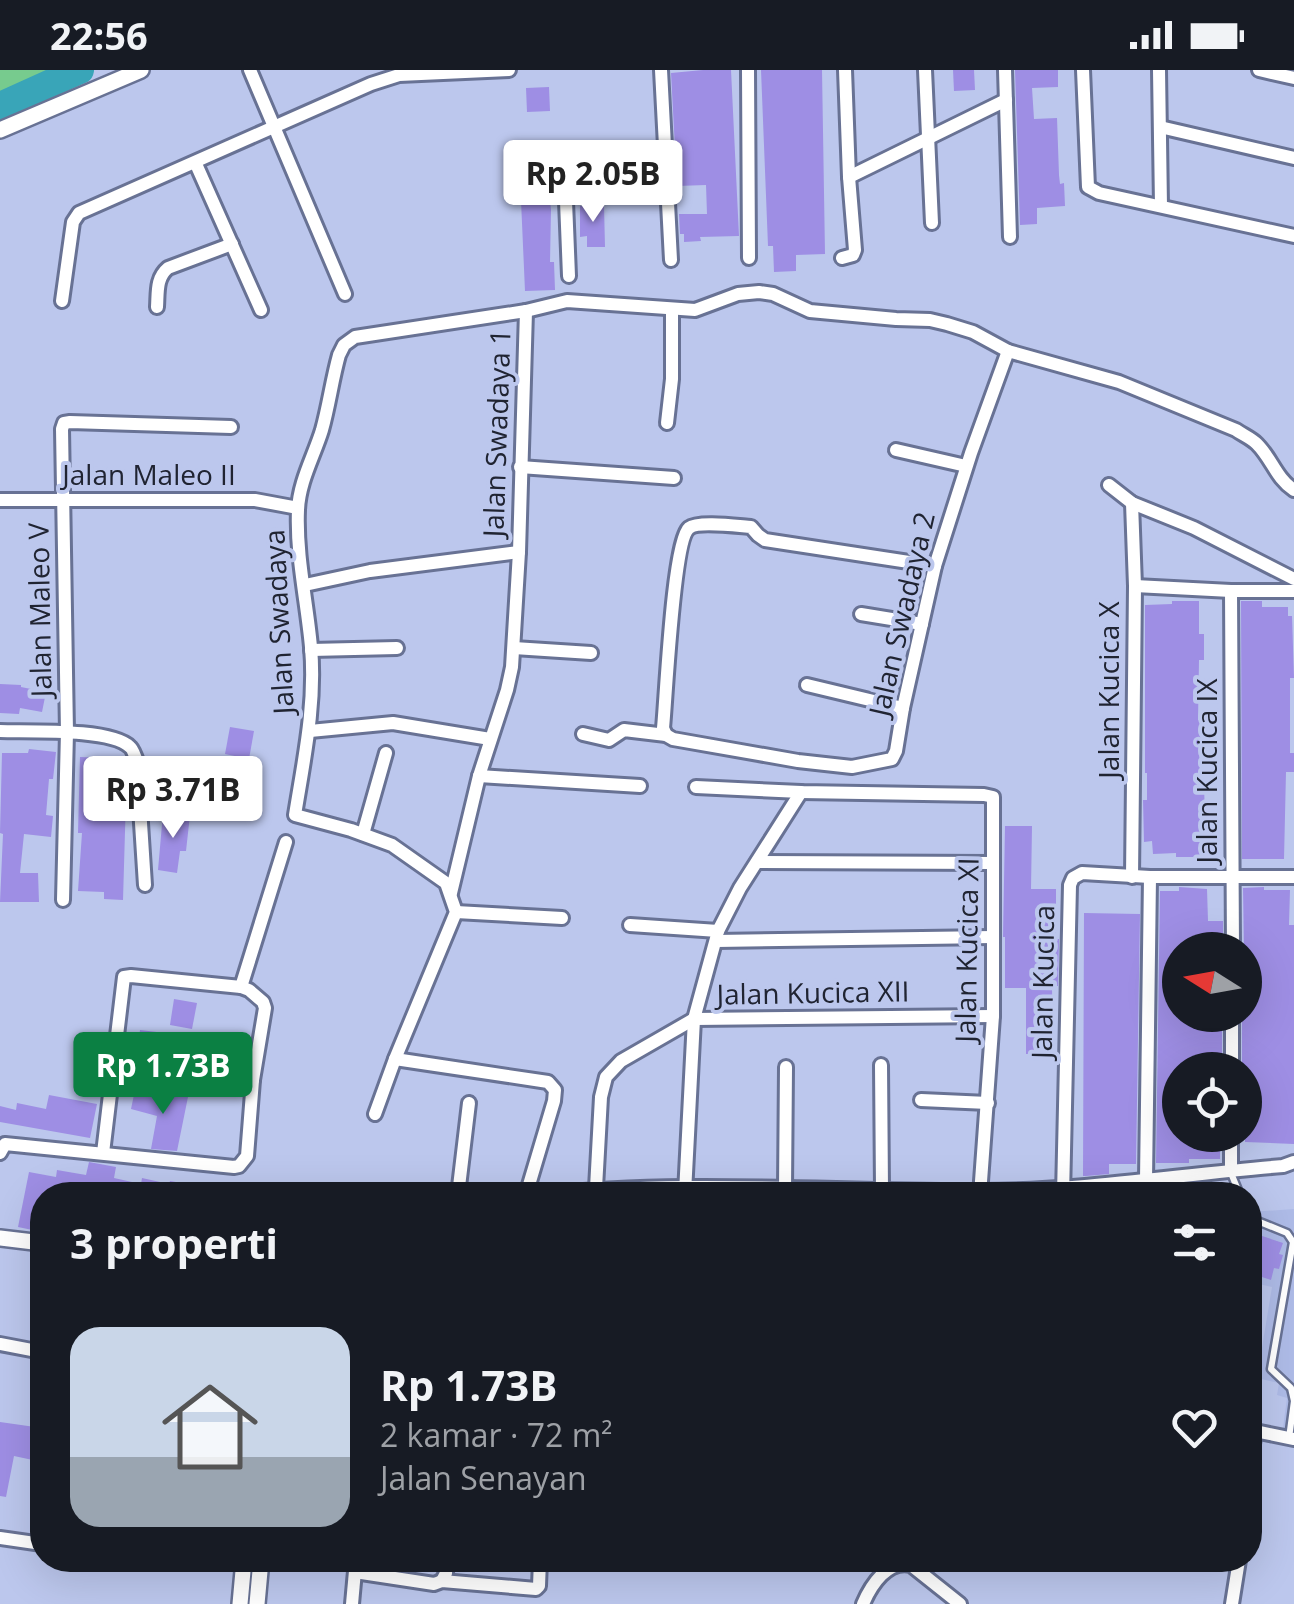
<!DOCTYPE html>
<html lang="id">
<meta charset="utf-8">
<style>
body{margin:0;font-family:"Open Sans",sans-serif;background:#242831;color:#f1f3f6;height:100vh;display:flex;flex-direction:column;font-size:38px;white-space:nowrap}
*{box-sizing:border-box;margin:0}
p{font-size:32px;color:#9ea1a6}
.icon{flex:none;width:55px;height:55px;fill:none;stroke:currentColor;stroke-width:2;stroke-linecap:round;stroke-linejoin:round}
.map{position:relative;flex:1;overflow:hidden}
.panel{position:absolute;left:30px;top:1112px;width:1232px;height:390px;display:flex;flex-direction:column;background:#171b24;border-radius:40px;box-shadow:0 10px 40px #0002}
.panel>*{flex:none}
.needle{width:65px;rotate:281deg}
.buttons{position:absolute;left:1162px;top:862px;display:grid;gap:20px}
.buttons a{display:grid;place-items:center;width:100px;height:100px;border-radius:50%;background:#171b24;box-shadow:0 10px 40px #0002;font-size:50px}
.price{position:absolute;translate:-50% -85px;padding:0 22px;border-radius:10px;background:#fff;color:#222;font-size:32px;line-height:65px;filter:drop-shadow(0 2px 5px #0008)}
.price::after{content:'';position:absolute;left:50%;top:60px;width:30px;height:22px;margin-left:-15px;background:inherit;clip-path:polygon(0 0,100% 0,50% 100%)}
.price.active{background:#0b8043;color:#fff}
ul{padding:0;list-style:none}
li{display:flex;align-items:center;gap:30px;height:250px;padding:0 40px}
li span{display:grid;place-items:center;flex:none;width:280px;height:200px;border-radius:30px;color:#555}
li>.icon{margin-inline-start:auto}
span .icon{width:120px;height:120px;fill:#fffc;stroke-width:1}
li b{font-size:42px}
h2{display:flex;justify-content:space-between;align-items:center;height:120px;padding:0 40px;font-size:42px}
.status{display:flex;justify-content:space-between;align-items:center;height:70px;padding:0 50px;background:#171b24;direction:ltr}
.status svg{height:28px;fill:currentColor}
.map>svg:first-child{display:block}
.built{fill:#aebbe7}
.green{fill:#77cb8e}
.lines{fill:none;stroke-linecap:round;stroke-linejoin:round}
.river{stroke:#39a5b8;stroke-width:28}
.building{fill:#9e8ee4}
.service-casing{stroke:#687294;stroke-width:11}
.minor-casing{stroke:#687294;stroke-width:18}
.tertiary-casing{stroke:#687294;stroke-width:20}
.service{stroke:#fff;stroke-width:6}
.minor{stroke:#fff;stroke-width:12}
.tertiary{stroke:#fff;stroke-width:15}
.labels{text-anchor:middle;stroke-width:8;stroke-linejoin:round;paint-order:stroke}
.street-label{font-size:28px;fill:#202432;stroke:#bcc7ed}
</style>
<div class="status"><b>22:56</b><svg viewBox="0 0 49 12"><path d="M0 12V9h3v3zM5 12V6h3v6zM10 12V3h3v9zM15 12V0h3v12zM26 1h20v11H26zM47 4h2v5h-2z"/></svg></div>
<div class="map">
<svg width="1294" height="1534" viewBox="0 0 1294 1534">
<rect width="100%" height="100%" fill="#bcc7ed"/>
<polygon class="built" points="1294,1139 1294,1360 1283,1358 1287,1328 1277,1325 1279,1313 1257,1308 1272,1217 1250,1212 1250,1142"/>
<polygon class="green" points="0,0 92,0 0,39"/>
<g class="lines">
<polyline class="river" points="0,36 80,0"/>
</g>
<g class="building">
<polygon points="703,0 731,0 739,166 700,167 701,171 684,172 684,164 680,164 679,144 707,144 706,115 677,116 671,3"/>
<polygon points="761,0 822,0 825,184 796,185 796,201 774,202 773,176 768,176"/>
<polygon points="953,0 974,0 975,20 954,21"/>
<polygon points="1015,0 1058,0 1058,17 1032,18 1034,49 1057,48 1059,105 1060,114 1064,113 1065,136 1037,138 1037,154 1020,155"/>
<polygon points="549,17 550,41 527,42 526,18"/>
<polygon points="543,78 545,108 548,108 551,140 550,192 554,192 555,220 525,221 519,85 527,84 527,79"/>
<polygon points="641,104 642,128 632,129 632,133 613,134 612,106"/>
<polygon points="580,136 604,136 605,177 587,177 587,166 580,167"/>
<polygon points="1172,531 1199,531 1199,564 1204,564 1204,590 1199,590 1198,650 1207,650 1207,676 1199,676 1200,709 1204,709 1205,758 1210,758 1210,787 1176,787 1176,783 1153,784 1152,771 1144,772 1143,730 1147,730 1147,703 1145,703 1145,535 1172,534"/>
<polygon points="1241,531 1262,531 1262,537 1288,537 1288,546 1292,546 1294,608 1290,608 1290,683 1294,683 1294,702 1286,702 1284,789 1242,789"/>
<polygon points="0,614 21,615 21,617 46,622 42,642 20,638 19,644 0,643"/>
<polygon points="230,657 254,661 249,689 225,684"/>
<polygon points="29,679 56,682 53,709 49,709 46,745 53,746 51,767 24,764 20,803 38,803 39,832 0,832 3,764 0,763 2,683 28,683"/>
<polygon points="80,687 104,688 104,691 127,693 123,830 104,829 104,822 78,821 82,763 78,763"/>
<polygon points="163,743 190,745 186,781 180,781 177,803 158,800"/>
<polygon points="1005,756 1032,756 1031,819 1056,819 1056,869 1059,869 1058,916 1052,916 1053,984 1026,984 1026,918 1005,918 1005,867 1003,867"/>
<polygon points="1179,817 1207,819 1208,851 1223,851 1223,878 1220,880 1180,880 1180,945 1222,945 1222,1000 1180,1000 1180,1065 1220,1065 1220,1089 1189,1089 1189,1093 1156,1093 1160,821 1179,821"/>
<polygon points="1264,817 1264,820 1290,820 1289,855 1294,855 1294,1074 1245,1072 1245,1000 1242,1000 1242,945 1245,945 1243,818"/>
<polygon points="1084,843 1140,844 1136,1094 1109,1094 1109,1104 1086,1106 1083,1106"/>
<polygon points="174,929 197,933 192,959 170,955"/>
<polygon points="140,960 165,963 161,989 136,987"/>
<polygon points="135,1020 160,1026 160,1022 188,1027 177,1081 151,1079 157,1046 131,1039"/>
<polygon points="49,1025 97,1034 90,1068 0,1052 0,1036 16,1040 17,1033 46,1039"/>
<polygon points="89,1092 116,1097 114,1108 141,1114 142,1108 169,1114 170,1111 188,1114 187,1118 194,1120 194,1125 77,1125 51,1120 50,1125 42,1125 42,1162 18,1157 29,1102 56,1107 57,1100 86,1105"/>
<polygon points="1250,1162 1283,1173 1279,1184 1283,1185 1279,1199 1274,1198 1271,1210 1250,1203"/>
<polygon points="0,1352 42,1358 42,1392 14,1386 6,1427 0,1426"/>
</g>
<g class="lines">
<defs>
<g id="service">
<polyline points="1231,1103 1240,1125"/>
<polyline points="1250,1148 1287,1163 1293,1172 1271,1299 1291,1318 1294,1331 1289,1368"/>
</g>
<g id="minor">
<polyline points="250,0 345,224"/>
<polyline points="661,0 671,190"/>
<polyline points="748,0 749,188"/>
<polyline points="925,0 932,153"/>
<polyline points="1005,0 1010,167"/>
<polyline points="1083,0 1088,117 1099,123 1294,166"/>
<polyline points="1159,0 1161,136"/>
<polyline points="1259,0 1294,8"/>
<polyline points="1160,57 1294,88"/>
<polyline points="196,94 261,240"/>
<polyline points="849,107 1006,30"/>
<polyline points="842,188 853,185 855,180 849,107 845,0"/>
<polyline points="569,206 565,106 569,96 665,88"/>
<polyline points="62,231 73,152 79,143 371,14 399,5 509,0"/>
<path d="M157,237C158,222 156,208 168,198L232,174"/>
<polyline points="667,353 672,309 672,239"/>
<polyline points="896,380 966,396"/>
<polyline points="520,397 674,408"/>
<polyline points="1109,415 1132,433 1194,458 1294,509"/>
<polyline points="0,430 255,430 298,438"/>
<polyline points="1132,433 1135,516 1132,807"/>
<polyline points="305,515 370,501 519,482"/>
<polyline points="1135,516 1231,521 1294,521"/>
<polyline points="1231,521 1233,880"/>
<polyline points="861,544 922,554"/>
<polyline points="514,578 591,583"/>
<polyline points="311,580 397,578"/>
<polyline points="807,615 903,638"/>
<path d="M0,661C27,662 111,658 130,677C133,679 135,687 137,691L145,815"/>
<polyline points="310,661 393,653 490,669"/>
<polyline points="583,664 609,670 624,660 666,665 673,669 798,691 852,697 892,689 896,681 903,638 935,496 971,383 1008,281"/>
<path d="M666,665L663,658C666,629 673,471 689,458C698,451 737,456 751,457L758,465L765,470L935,496"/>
<polyline points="479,706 640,716"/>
<polyline points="696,717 801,722 984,725 993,727 993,946 980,1125"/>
<polyline points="363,764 386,683"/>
<polyline points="757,792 993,793"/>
<polyline points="451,823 479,706 507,620 512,597 519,482 526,241"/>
<polyline points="63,830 67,662 62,359 64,353 70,352 231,357"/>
<polyline points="456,842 562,848"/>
<polyline points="630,855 718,861"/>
<polyline points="716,871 993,867"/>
<polyline points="241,917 286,772"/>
<polyline points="395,989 548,1012 555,1020 554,1031 526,1125"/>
<polyline points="113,994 253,1010"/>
<polyline points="881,995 882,1120"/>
<polyline points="1232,1000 1232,945"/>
<polyline points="921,1030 988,1033"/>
<path d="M375,1044L395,989L456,842L446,813L392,775L351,760L295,745C304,689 316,634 311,577C307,532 296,486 298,440C299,412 314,386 322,360C329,335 332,310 339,285L344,275L355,267L526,241L567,231L695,240L738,224L759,222L773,224L810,241L896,249L930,250L947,254L973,262L1008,281L1119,312L1236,360C1243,365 1251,368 1257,374C1272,389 1276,408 1294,420"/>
<polyline points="0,1083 5,1074 234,1097 239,1096 247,1086 253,1010 265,938 263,932 249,920 241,917 131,906 124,907 103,1083"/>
<polyline points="1231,1100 1231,1065"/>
<polyline points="1146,1110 1150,807"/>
<polyline points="596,1118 601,1027 606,1007 621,991 694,949 993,946"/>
<polyline points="785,1119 786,997"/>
<polyline points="685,1123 694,949 718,861 740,818 801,722"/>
<polyline points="458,1125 469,1033"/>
<path d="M539,1125C685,1109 833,1122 980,1121C1081,1121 1182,1104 1283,1096L1294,1092"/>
<polyline points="1063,1125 1070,815 1073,808 1082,803 1150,807 1294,807"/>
<polyline points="0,1274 42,1282"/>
<polyline points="1250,1360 1294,1369"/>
<polyline points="1250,1393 1255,1361"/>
<polyline points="0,1468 42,1474"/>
<polyline points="355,1502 434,1514 442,1511 536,1519 539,1516 540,1490"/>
<polyline points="442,1511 446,1503 447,1490"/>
<polyline points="352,1534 356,1490"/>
<path d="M863,1534C871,1515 888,1489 911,1495L960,1534"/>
<polyline points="1232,1534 1239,1490"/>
</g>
<g id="tertiary">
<polyline points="0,60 141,0"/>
<polyline points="0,1168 42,1173"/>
<polyline points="240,1534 244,1490"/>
<polyline points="257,1534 261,1490"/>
</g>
</defs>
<use href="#service" class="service-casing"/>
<use href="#minor" class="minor-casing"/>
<use href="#tertiary" class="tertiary-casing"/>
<use href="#service" class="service"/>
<use href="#minor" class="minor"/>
<use href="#tertiary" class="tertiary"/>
</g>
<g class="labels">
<g class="street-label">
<text transform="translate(497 363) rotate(-88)" y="10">Jalan Swadaya 1</text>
<text x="149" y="415">Jalan Maleo II</text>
<text transform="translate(40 540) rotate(-91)" y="10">Jalan Maleo V</text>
<text transform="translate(902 544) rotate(-77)" y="10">Jalan Swadaya 2</text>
<text transform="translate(279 552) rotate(-93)" y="10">Jalan Swadaya</text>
<text transform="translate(1109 620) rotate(-90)" y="10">Jalan Kucica X</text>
<text transform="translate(1207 701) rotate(-90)" y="10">Jalan Kucica IX</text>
<text transform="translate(967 880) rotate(-89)" y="10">Jalan Kucica XI</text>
<text transform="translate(1043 912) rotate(-89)" y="10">Jalan Kucica</text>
<text transform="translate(813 923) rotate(-1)" y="10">Jalan Kucica XII</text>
</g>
</g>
</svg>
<div class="buttons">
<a><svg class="needle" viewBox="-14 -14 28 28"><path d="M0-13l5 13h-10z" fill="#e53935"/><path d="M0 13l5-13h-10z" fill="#9ea1a6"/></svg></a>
<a><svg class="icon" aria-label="locate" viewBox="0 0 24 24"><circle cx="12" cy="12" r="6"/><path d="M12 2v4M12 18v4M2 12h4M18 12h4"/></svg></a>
</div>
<b class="price" style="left:593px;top:155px">Rp 2.05B</b>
<b class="price" style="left:173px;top:771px">Rp 3.71B</b>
<b class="price active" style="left:163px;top:1047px">Rp 1.73B</b>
<section class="panel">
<h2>3 properti<svg class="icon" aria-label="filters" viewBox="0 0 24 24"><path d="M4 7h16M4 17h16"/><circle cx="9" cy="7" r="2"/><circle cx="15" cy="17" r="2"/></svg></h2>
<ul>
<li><span style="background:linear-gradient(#c9d6e8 65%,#9aa5b1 0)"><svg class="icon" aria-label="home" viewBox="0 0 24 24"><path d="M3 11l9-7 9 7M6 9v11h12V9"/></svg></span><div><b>Rp 1.73B</b><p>2 kamar · 72 m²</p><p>Jalan Senayan</p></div><svg class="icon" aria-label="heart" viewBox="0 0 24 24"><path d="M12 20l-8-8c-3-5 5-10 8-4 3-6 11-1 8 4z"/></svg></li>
</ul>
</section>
</div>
